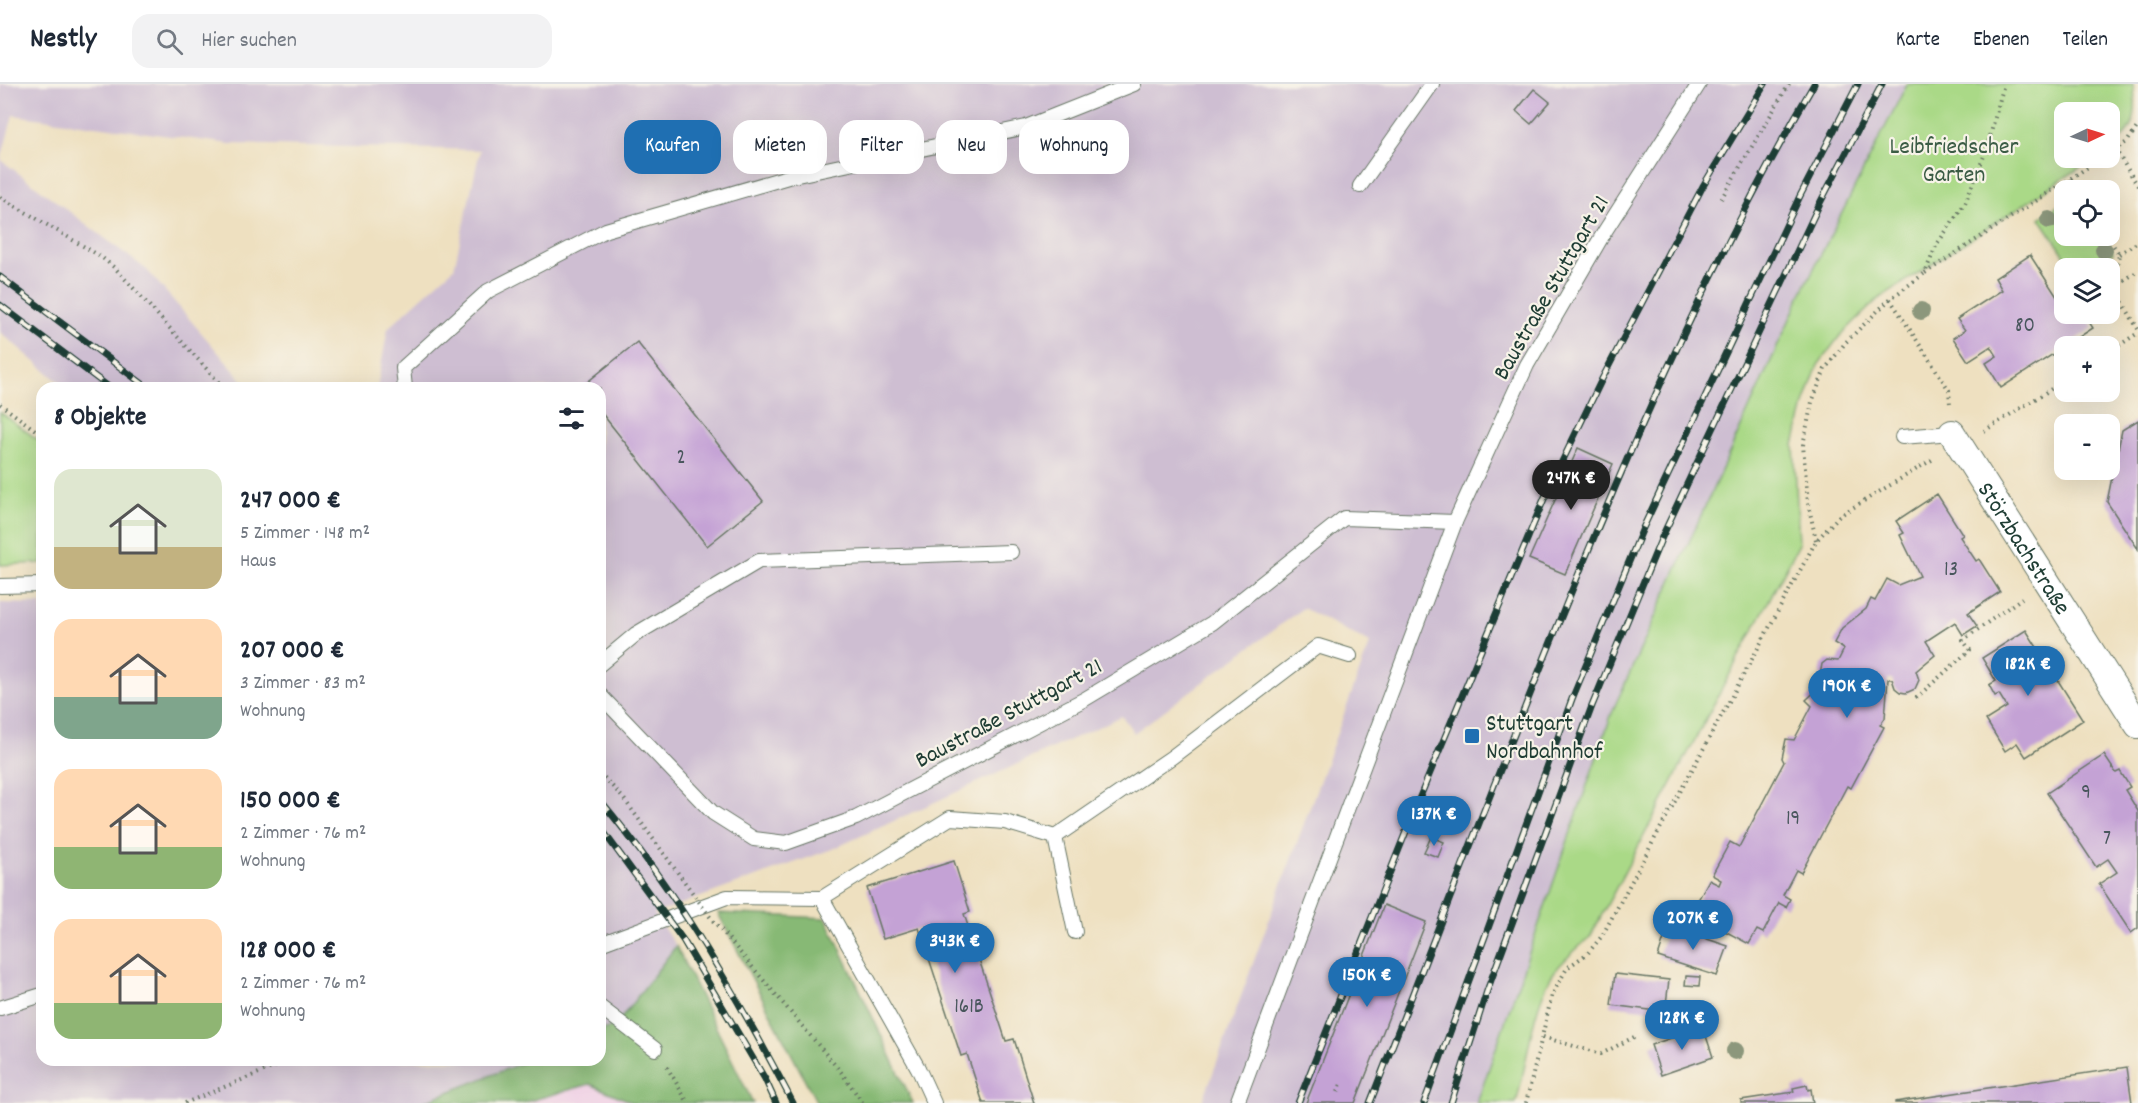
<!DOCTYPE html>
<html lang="de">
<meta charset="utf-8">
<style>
body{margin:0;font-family:Dekko,sans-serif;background:#f2f2f3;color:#1f2937;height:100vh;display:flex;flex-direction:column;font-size:22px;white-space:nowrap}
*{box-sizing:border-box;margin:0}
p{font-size:20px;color:#747a83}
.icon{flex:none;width:33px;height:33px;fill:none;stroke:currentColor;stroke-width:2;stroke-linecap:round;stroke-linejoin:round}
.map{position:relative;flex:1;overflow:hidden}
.details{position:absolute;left:36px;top:298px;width:570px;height:684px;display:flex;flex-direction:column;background:#fff;border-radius:18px;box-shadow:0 6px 24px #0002}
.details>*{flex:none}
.top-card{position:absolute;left:624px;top:36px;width:570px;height:54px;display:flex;gap:12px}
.needle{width:39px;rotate:86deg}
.fabs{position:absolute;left:2054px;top:18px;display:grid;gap:12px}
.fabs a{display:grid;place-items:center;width:66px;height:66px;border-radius:12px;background:#fff;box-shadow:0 6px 24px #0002;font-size:30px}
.price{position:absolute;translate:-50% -51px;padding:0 14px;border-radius:21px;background:#1f6fb2;color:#fff;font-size:20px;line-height:39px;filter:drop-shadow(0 2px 3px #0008)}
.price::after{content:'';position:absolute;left:50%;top:36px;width:18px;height:14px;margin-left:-9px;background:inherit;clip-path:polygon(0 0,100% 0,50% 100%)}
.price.on{background:#222;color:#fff}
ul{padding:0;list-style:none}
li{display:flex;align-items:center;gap:18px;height:150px;padding:0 18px}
li span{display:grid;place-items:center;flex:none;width:168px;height:120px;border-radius:18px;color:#555}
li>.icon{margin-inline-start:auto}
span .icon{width:72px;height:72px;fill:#fffc;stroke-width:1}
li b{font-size:26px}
h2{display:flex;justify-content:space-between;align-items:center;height:72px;padding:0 18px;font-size:26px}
.pill{padding:0 21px;border-radius:18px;background:#fff;box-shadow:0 6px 24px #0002;font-size:21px;line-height:54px}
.pill.on{background:#1f6fb2;color:#fff}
header{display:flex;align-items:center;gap:36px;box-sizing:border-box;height:84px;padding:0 30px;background:#fff;border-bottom:2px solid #e0e1e3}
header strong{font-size:28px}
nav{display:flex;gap:33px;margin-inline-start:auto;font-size:21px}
.search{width:420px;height:54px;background:#f2f2f3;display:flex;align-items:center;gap:15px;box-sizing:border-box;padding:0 21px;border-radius:18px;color:#747a83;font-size:22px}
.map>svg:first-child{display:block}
.built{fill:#f0d0e5}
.industrial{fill:#cebed2}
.green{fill:#aad987;stroke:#648b5e;stroke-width:1.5}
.forest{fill:#87b974;stroke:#537b54;stroke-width:1.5}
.building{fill:#c4a2d5}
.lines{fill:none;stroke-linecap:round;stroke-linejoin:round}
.lane-casing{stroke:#677665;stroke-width:16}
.street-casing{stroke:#677665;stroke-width:28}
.path{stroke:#677665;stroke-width:4;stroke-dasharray:1.5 4.5;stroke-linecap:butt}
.lane{stroke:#fff;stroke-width:14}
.street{stroke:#fff;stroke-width:26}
.rail-casing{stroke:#1f3d34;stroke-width:7}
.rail{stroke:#f7f3e8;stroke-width:4.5;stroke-dasharray:14;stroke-linecap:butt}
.path-bridge{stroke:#677665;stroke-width:4;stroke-dasharray:1.5 4.5;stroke-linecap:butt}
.tree{fill:#8c977c}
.poi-dot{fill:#1f6fb2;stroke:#f7f3e8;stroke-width:2}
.labels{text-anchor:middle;stroke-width:4.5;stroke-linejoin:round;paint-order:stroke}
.number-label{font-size:21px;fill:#48565c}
.park-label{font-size:24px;fill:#3b5c45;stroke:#f7f3e8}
.street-label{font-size:24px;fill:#1f3d34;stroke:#f7f3e8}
.poi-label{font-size:24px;fill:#1f3d34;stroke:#f7f3e8;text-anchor:start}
</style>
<header>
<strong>Nestly</strong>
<div class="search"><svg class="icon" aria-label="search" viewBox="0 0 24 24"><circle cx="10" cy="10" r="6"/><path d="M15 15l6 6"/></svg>Hier suchen</div>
<nav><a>Karte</a><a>Ebenen</a><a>Teilen</a></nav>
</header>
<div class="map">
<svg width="2138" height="1019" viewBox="0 0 2138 1019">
<rect width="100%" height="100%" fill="#f7f3e8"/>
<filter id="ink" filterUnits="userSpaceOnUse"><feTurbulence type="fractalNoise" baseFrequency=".0167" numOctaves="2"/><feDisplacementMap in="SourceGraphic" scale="12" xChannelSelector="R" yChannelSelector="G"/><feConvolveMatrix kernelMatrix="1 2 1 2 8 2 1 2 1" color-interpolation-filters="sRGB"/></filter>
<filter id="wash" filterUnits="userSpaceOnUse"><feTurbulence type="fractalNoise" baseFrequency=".008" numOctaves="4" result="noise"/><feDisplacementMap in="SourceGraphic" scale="24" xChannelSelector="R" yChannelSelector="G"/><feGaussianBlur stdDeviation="1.35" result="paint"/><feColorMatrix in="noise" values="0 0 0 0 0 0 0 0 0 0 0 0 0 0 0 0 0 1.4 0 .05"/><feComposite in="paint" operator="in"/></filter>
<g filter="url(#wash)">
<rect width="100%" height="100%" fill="#eee0c0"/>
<polygon class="built" points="590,1000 634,1019 522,1019"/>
<g class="industrial">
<polygon points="0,0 1907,0 1802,208 1613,626 1477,1019 1202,1019 1370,559 1303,524 1134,649 1122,632 835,764 654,830 676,862 616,941 600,947 600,304 377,304 388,244 454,184 480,66 230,60 13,31 1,76 147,186 249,304 66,304 0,248"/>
<polygon points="0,519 42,520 42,976 527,977 421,1019 0,1019"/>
</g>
<g class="green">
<path d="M1907,0H2133C2138,31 2136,47 2109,64V28H2064V74H2095L1878,215L1839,253L1818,281L1805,317L1794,361L1799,460L1590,853C1577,865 1560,878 1551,893C1530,931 1528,978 1516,1019H1477L1613,626L1802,208Z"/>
<polygon points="2064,118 2064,152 2102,152 2113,169 2089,184 2073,184 2040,134"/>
<polygon points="0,328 42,359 42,479 0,481"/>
</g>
<g class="forest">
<polygon points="718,829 826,834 913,1019 817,1019"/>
<polygon points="676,862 753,1019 634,1019 590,1000 522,1019 421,1019 527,977 600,976 600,947 616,941"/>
</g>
<g id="blocks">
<g class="building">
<polygon points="1534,5 1550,18 1531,40 1516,27"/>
<polygon points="2030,171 2059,216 2064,213 2064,230 2084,230 2093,244 2001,304 1986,279 1997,272 1991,262 1968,277 1953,254 1965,246 1957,235 2002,206 1995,194"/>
<polygon points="637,258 763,417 707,462 600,327 600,304 580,304"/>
<polygon points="2138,336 2138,465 2107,418 2113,388 2109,387 2109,375 2116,376 2122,346"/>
<polygon points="1578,364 1613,380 1565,490 1529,475"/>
<polygon points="1937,410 1963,451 1960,453 1976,477 1979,475 2000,508 1968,529 1977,542 1963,551 1955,538 1926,557 1935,571 1916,587 1919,596 1915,605 1906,609 1900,608 1895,604 1892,595 1888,595 1885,634 1880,641 1884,643 1851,704 1847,702 1801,789 1796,786 1783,811 1790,815 1786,823 1779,819 1763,849 1757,846 1749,860 1691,829 1709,796 1719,801 1721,796 1712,791 1730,758 1739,763 1784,678 1782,674 1786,655 1794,656 1812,622 1806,616 1821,602 1823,604 1827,598 1820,591 1822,580 1827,576 1838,577 1844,565 1834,559 1842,544 1866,525 1871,515 1875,517 1887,495 1898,501 1920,492 1900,451 1904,449 1896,437"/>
<polygon points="2026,546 2083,636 2026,673 2017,659 2005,667 1986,636 2007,623 1999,610 1995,612 1989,601 1996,597 1982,574"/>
<polygon points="2104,671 2116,689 2120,687 2130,703 2125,706 2138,727 2138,844 2131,849 2099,800 2117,788 2108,775 2096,783 2047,709"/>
<polygon points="1431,753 1444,758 1438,773 1424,768"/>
<polygon points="954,777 970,828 964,830 1006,957 1014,955 1034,1019 983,1019 967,970 961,972 919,844 883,855 867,804"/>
<polygon points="1384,821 1426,838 1355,1019 1306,1019"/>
<polygon points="1668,842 1728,862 1717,892 1658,873"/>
<polygon points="1615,890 1669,896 1665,928 1611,921"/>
<polygon points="1686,892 1700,893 1699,902 1685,901"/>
<polygon points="1703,943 1713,973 1661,991 1651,961"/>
<polygon points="2127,983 2132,1019 1895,1019 1895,1018"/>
<polygon points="1807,1001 1808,1006 1811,1005 1813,1019 1741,1019 1741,1016 1794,1008 1793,1004"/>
</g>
</g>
</g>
<g filter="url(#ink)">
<use href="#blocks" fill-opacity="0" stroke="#677665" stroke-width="1.5"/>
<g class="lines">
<defs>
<g id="lane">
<polyline points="1360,102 1432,0"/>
<polyline points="405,304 403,284 488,207 606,146 788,93 1026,43 1134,0"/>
<polyline points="1902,353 1952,349"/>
<polyline points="0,502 42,501"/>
<polyline points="600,580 636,550 759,477 1011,468"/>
<polyline points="600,611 713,729 754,755 786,759 856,734 1085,615 1212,539 1344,434 1455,438"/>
<polyline points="1055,753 1075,848"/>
<polyline points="600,860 727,813 822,814"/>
<polyline points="600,923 655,965"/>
<polyline points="0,924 42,911"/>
<polyline points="934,1019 918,984 822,814 950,734 1005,738 1055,753 1172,673 1318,562 1350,572"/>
<polyline points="1237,1019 1455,438 1527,281 1605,147 1699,0"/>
</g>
<g id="street">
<path id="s1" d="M1952,349L2138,641"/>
</g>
</defs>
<use href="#lane" class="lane-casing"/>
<use href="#street" class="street-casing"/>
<g class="path">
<polyline points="2115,65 2138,102"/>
<polyline points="2109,69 2127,58 2138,42"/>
<polyline points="2070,95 2077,106"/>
<polyline points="0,113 100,172 116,185 224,304"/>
<polyline points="1721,115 1789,0"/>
<polyline points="2107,152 2119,170 2114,203 2138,245"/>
<polyline points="2119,170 2138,158"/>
<polyline points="1925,189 2102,74"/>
<polyline points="2114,203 2138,187"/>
<polyline points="1890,215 1949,306 1950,320"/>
<polyline points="2109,268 2138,249"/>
<polyline points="0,320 42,351"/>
<polyline points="1984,347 2064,297"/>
<polyline points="1816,456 1808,419 1803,361 1812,318 1825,285 1846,258 1890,215 1925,189 1936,162 1965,119 1986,67 2004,0"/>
<polyline points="1916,614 1970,566 1963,556 2022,514"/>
<polyline points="717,841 841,988 863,1019"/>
<polyline points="1543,953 1601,970 1636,952"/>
<polyline points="667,983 688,1019"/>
<polyline points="1338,1008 1341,1000"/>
<polyline points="185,1019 291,976"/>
<polyline points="1526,1019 1552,911 1567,884 1588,869 1602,852 1816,457 1839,432 1935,374"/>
</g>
<use href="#lane" class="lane"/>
<use href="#street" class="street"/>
<defs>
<g id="rail">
<polyline points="0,193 148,304"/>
<polyline points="0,221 110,304"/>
<path d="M600,716C678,809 737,912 793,1019"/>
<polyline points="600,743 683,856 765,995 776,1019"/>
<polyline points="1298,1019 1417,720 1544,415 1602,295 1703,102 1765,0"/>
<path d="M1370,1019C1421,889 1471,758 1523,628C1608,413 1697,201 1814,0"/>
<polyline points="1424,1019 1572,615 1643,444 1800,112 1858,0"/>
<polyline points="1451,1019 1487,907 1592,622 1662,453 1819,121 1882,0"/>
</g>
</defs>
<use href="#rail" class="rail-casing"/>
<use href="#rail" class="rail"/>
<polyline class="path-bridge" points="600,689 624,715 716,841"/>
</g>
<g class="tree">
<circle cx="2049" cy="136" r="9"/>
<circle cx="2104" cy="166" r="9"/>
<circle cx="1921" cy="227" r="9"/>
<circle cx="1735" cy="967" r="9"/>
</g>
</g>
<rect class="poi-dot" x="1464" y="644" width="16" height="16" rx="3"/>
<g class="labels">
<g class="number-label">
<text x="2025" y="247">80</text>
<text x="681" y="379">2</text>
<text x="1951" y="491">13</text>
<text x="2086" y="714">9</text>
<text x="1793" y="740">19</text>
<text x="2107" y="760">7</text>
<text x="969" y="928">161B</text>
</g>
<g class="park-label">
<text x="1954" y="69">Leibfriedscher<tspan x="1954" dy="28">Garten</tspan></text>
</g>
<g class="street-label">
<text transform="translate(1550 203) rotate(-60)" y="8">Baustraße Stuttgart 21</text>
<text dy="8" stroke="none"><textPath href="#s1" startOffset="136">Störzbachstraße</textPath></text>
<text transform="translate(1008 628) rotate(-28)" y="8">Baustraße Stuttgart 21</text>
</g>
<g class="poi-label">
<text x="1486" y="646">Stuttgart<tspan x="1486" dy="28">Nordbahnhof</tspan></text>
</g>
</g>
</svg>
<div class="fabs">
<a><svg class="needle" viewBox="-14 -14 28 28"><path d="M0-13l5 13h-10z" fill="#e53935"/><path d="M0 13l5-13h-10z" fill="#747a83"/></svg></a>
<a><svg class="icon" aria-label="locate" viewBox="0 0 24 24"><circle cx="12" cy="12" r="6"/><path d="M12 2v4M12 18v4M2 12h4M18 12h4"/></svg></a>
<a><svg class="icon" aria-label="layers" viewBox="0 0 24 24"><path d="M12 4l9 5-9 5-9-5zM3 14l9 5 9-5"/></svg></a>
<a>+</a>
<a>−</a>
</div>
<b class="price on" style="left:1571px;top:427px">247K €</b>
<b class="price" style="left:2028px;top:613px">182K €</b>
<b class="price" style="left:1847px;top:635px">190K €</b>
<b class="price" style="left:1434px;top:763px">137K €</b>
<b class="price" style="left:1693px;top:867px">207K €</b>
<b class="price" style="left:955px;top:890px">343K €</b>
<b class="price" style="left:1367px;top:924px">150K €</b>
<b class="price" style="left:1682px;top:967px">128K €</b>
<div class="top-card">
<a class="pill on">Kaufen</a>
<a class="pill">Mieten</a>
<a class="pill">Filter</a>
<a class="pill">Neu</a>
<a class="pill">Wohnung</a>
</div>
<section class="details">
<h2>8 Objekte<svg class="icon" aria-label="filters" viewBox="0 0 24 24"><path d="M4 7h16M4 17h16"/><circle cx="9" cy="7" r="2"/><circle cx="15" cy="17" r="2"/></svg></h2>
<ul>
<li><span style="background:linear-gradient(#dfe7d0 65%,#c2b280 0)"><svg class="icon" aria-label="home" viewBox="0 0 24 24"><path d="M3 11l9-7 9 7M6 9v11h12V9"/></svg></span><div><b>247 000 €</b><p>5 Zimmer · 148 m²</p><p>Haus</p></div></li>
<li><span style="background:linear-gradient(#ffd9b3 65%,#7fa58c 0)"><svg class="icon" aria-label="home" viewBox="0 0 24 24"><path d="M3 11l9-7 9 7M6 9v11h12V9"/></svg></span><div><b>207 000 €</b><p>3 Zimmer · 83 m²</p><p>Wohnung</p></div></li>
<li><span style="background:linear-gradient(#ffd9b3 65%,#8fb573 0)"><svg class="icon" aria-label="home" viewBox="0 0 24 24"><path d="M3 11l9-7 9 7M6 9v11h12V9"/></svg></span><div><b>150 000 €</b><p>2 Zimmer · 76 m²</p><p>Wohnung</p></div></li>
<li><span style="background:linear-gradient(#ffd9b3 70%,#8fb573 0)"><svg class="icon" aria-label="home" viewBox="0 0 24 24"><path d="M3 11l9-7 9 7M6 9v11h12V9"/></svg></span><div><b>128 000 €</b><p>2 Zimmer · 76 m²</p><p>Wohnung</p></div></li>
</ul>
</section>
</div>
